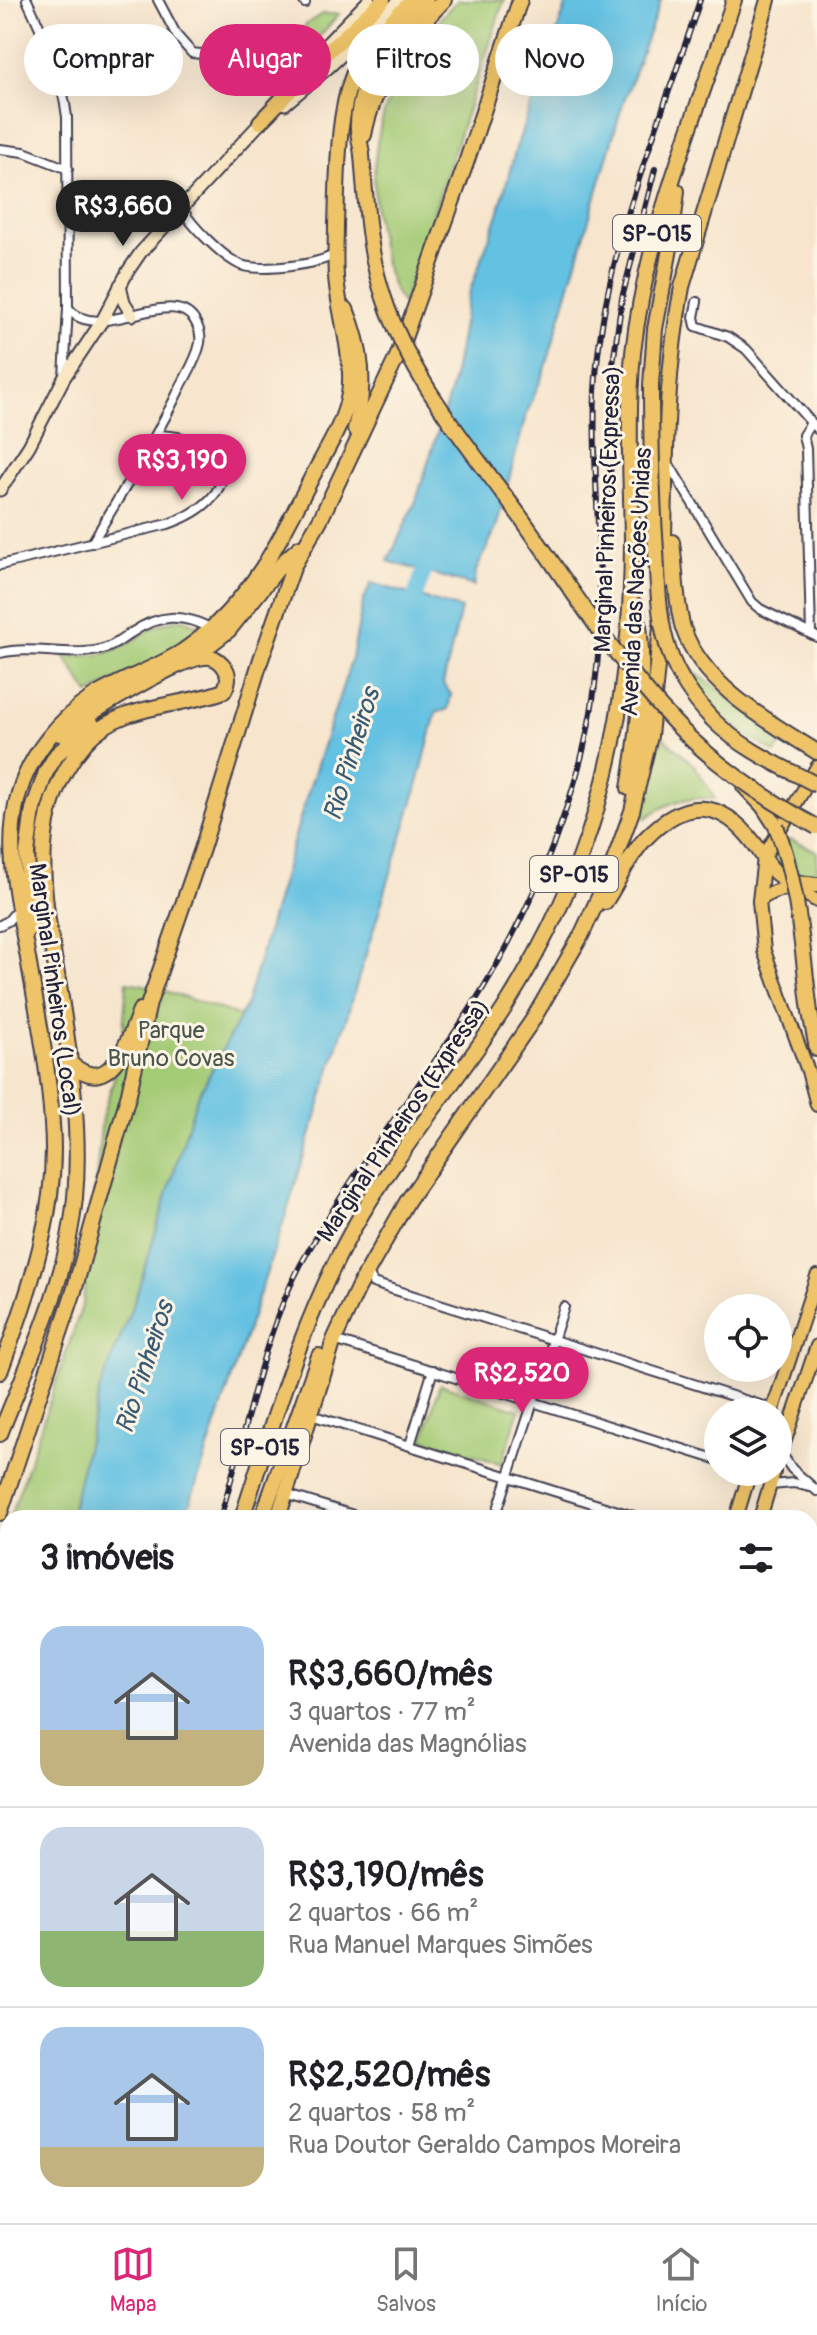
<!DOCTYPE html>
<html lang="pt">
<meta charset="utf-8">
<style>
body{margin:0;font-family:Pangolin,sans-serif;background:#f2f2f2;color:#202124;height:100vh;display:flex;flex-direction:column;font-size:30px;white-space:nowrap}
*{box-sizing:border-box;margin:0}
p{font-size:26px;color:#757577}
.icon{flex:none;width:44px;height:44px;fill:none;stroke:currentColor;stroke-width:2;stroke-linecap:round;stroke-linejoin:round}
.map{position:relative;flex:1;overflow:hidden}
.details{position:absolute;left:0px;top:1510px;width:818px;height:714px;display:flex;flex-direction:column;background:#fff;border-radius:24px 24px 0 0;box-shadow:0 8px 32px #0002}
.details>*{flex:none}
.guide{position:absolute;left:24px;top:24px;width:770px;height:72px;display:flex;gap:16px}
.tools{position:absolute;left:704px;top:1294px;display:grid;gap:16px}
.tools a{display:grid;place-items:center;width:88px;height:88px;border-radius:50%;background:#fff;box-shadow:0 8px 32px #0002;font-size:40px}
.price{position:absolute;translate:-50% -68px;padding:0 18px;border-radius:28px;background:#db2777;color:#fff;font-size:26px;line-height:52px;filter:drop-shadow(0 2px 4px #0008)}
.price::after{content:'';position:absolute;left:50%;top:48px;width:24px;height:18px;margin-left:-12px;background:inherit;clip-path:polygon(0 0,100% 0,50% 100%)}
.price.on{background:#222;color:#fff}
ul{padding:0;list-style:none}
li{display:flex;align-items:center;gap:24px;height:200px;padding:0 40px}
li+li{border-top:2px solid #e0e0e0}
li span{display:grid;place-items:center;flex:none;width:224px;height:160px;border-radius:24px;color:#555}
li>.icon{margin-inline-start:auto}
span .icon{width:96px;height:96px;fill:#fffc;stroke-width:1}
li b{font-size:34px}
h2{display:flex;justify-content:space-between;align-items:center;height:96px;padding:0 40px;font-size:34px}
.tag{padding:0 28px;border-radius:36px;background:#fff;box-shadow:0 8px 32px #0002;font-size:28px;line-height:72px}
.tag.on{background:#db2777;color:#fff}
.tabs{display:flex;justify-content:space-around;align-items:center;height:112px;border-top:2px solid #e0e0e0;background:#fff;font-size:22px;color:#757577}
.tabs a{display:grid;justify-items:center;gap:4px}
.tabs .on{color:#db2777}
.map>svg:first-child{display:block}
.green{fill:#a4cb76;stroke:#637658;stroke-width:2}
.water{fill:#64c1e2;stroke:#43728e;stroke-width:2}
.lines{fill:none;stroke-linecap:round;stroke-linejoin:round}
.river{stroke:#64c1e2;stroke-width:16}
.street-casing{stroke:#423f51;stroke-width:12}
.secondary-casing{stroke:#423f51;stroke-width:15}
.primary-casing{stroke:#423f51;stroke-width:16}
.highway-casing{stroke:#423f51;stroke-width:18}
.street{stroke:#fff;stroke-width:8}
.secondary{stroke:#f9e7c3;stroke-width:11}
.primary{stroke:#efc469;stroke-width:12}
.highway{stroke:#efc469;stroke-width:14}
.rail-casing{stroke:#22223b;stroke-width:6}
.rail{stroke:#fcf5e5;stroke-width:3;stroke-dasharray:9;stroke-linecap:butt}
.highway-bridge-casing{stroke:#423f51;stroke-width:18;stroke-linecap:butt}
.highway-bridge{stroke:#efc469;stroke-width:14}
.labels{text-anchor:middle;stroke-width:6;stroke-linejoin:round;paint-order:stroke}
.shield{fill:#fcf5e5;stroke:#63616e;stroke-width:2}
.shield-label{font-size:22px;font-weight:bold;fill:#22223b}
.street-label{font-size:24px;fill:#22223b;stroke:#fcf5e5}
.park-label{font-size:24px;fill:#49554d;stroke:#fcf5e5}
.water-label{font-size:26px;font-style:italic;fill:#395a75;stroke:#fcf5e5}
</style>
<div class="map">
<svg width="817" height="2223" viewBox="0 0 817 2223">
<rect width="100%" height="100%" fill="#fcf5e5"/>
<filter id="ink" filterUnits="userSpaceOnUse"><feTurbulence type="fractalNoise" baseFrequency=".0125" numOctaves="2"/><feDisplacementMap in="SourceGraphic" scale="16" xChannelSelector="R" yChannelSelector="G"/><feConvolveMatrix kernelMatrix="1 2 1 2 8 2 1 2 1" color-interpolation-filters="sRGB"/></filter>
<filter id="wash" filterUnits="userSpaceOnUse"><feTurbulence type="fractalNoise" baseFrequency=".006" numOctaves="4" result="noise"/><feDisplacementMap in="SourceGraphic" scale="32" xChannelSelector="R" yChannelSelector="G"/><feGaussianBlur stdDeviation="1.8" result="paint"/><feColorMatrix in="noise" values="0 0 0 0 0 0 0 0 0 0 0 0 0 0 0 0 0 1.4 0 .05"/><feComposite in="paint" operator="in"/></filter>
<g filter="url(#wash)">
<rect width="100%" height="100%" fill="#f7e5cd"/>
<g class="green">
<path d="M458,0H504L403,304C390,289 384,260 380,240C361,143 387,69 458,0Z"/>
<path d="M322,14H339L299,60C296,31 297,29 322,14Z"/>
<path d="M184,619L202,628L175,649L89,694L64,656C82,656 99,657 115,650C145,638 147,623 184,619Z"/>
<path d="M677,653L693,671L786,738L775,753C731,727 698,700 677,653Z"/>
<path d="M662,736L695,766L715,799C689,795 667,802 646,818L641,816Z"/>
<path d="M791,840L817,851V878C803,882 784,874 774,864C777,851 777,843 791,840Z"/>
<polygon points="127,982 150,986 241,1016 196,1100 135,1300 100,1389 70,1518 10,1518 83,1303 102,1118 121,1055"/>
<polygon points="440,1384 519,1410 502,1464 423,1439"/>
<polygon points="8,1524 8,1695 0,1722 0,1548"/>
</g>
<g class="water">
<polygon points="568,0 661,0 622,106 546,367 526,415 496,528 476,571 474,586 388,561 416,501 452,386 468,296 498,214 516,148"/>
<polygon points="371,583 461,609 443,684 451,694 448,709 436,713 416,791 288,1208 185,1518 70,1518 100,1389 135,1300 196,1100 246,1005 306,798 352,658 363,602"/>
<polygon points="8,1695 8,2059 0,2085 0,1722"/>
</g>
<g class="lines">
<polyline class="river" points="411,615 415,596 431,553"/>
</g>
</g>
<g filter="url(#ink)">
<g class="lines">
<defs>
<g id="street">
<path d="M27,0C45,38 62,75 67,117L68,308L64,377"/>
<polyline points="158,0 177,36 192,53 219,56 287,50"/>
<polyline points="303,0 305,3"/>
<polyline points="0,149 24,152 68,169"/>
<path d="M182,208C190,225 224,258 241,265C261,272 318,265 335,254"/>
<polyline points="697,302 694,317 696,326 728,337 746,349 817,429"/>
<path d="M68,308C98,347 177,279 197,325C200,331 201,337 200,343C197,359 187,374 180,388C154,442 122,492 92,543"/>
<polyline points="667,461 752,602 760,609 817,637"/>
<path d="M0,565L168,524C244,498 240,438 158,435"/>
<polyline points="811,634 806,449 803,435 811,423"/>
<path d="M0,653C32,645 66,657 99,650C111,648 121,640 131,633C159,614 182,613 212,629"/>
<polyline points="0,925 8,921 18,909"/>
<polyline points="368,1273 373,1283 773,1409"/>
<polyline points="334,1340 718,1460"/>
<polyline points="732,1412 735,1399"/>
<polyline points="311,1415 640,1518"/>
<polyline points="410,1445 433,1370"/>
<polyline points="781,1453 792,1469 817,1491"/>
<polyline points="770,1485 794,1483 809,1487"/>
<polyline points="285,1494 363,1518"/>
<polyline points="495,1518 564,1307"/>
<polyline points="810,1598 817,1605"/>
<polyline points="810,1702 817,1708"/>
<polyline points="810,1824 817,1803"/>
<polyline points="810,1940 817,1932"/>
<polyline points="810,1948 817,1953"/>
<polyline points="810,2064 817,2070"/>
<polyline points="200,2216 222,2223"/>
<polyline points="451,2216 473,2223"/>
<polyline points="685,2216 693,2223"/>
<polyline points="260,2223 263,2216"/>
<polyline points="676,2223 679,2216"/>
</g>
<g id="secondary">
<polyline points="308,63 369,0"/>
<polyline points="285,104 329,67 400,0"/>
<polyline points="120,285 124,302 132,315"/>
<polyline points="0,490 29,446 64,378 102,321 128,271 141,252 264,119"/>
<polyline points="810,1821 817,1827"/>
<polyline points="810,2191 817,2197"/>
</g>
<g id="primary">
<polyline points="817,767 764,857 759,901 764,951 808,1071 817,1105"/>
<path d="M759,901C780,884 795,887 817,901"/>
<polyline points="772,1412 817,1276"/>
<polyline points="778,1461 817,1346"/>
<polyline points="736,1518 750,1472"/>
<polyline points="760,1518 774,1472"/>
<polyline points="500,2223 502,2216"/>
<polyline points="523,2223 526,2216"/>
</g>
<g id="highway">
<polyline points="260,122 319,60 383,0"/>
<path d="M364,135C374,81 407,38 444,0"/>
<path d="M362,155C361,144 357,134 358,124C359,77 394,32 426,0"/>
<path d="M346,309C363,350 366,386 355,429"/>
<polyline points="651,385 655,329 671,243 677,191"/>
<path d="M672,542C676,571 675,600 683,628C702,685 769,722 817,752"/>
<path d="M663,582C666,481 663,386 682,287L768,0"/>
<polyline points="193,658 229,630 284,561 300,547"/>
<polyline points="744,786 763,806 776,826"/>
<path d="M629,788C638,738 648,654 635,605"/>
<path d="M605,902C619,881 628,857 645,839C684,798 720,798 754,843C763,854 768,869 781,877C791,883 805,884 817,885"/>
<polyline points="30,929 27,854 33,809 46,772 57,754 92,724"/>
<polyline points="810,1012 817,1049"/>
<path d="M69,1063C78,1069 88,1077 99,1074C120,1069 134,1027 140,1010"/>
<path d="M0,1372C29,1291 59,1211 52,1124C49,1072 39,1021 30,970C21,914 2,850 19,793C30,755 60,718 93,697C122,679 155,669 183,651C215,629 242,599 263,567C281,539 296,508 311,479C325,452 344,424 349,394C354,359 341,321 337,286C334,266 336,245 336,224C338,177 336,106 358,64C370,39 393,19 413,0"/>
<path d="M0,1434C30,1358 67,1281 75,1198C81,1132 71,1063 61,998C47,910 20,818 85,743C119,703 178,708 224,691C228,683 230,676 225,668C222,663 216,658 210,657C183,654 85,717 60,734"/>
<polyline points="0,1513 74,1291 129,1093 149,1003 202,849 261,659 294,565 321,518 398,355 466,163 520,0"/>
<path d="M242,1518C274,1420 302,1320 353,1229C397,1151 457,1082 505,1007C544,945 577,877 597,807C622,721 632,629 632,540C631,477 627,417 633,353C646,231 696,116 734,0"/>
<polyline points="262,1518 319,1356"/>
<polyline points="278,1518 334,1340 358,1288 408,1200 532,1021 581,936 609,875 632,811 650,736 661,626"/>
<polyline points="14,2223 16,2216"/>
<polyline points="48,2223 50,2216"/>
</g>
</defs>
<use href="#street" class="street-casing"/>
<use href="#secondary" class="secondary-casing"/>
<use href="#primary" class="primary-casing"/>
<use href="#highway" class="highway-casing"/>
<use href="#street" class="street"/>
<use href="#secondary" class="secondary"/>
<use href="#primary" class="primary"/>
<use href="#highway" class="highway"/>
<defs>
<g id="rail">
<polyline points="609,520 613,364 622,298 655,169"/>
<path d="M220,1518C248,1428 261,1330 310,1248C357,1166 417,1090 469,1011C511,945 546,872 570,797C590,736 600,669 600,604C601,534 592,463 595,392C601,256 659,128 700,0"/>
<polyline points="0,2165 8,2139"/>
<polyline points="0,2206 8,2177"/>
</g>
</defs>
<use href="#rail" class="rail-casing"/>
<use href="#rail" class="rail"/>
<defs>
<g id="highway-bridge">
<path d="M362,155C366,203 368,252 384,298C411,381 472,450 522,519C571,588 617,662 675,723C715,766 766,799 817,827"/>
<path d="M651,385C651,440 652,495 656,551C658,585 658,621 670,654C679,679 695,701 713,720C742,749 781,766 817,785"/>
<path d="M776,826C799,885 802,950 810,1012"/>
</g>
</defs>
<use href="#highway-bridge" class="highway-bridge-casing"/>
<use href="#highway-bridge" class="highway-bridge"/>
</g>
</g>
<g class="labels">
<g class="shield">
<rect x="613" y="215" width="88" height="36" rx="6"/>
<rect x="530" y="856" width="88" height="36" rx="6"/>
<rect x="221" y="1429" width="88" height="36" rx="6"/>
</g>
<g class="shield-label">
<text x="657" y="241">SP-015</text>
<text x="574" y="882">SP-015</text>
<text x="265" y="1455">SP-015</text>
</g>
<g class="street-label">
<text transform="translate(607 509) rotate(-88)" y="8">Marginal Pinheiros (Expressa)</text>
<text transform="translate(636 582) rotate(-87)" y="8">Avenida das Nações Unidas</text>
<text transform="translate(55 990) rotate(82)" y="8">Marginal Pinheiros (Local)</text>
<text transform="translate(403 1120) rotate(-56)" y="8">Marginal Pinheiros (Expressa)</text>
</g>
<g class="park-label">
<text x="171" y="1038">Parque<tspan x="171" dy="28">Bruno Covas</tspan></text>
</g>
<g class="water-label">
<text transform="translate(351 754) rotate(-73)" y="9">Rio Pinheiros</text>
<text transform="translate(144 1367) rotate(-72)" y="9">Rio Pinheiros</text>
</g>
</g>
</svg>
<div class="tools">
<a><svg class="icon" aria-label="locate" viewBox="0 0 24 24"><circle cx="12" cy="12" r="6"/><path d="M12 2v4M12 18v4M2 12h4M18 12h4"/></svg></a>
<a><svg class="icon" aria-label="layers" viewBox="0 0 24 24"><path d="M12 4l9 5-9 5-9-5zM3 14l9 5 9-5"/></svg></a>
</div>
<b class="price on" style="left:123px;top:248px">R$3,660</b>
<b class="price" style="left:182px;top:502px">R$3,190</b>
<b class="price" style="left:522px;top:1415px">R$2,520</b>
<div class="guide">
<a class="tag">Comprar</a>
<a class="tag on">Alugar</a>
<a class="tag">Filtros</a>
<a class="tag">Novo</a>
</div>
<section class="details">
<h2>3 imóveis<svg class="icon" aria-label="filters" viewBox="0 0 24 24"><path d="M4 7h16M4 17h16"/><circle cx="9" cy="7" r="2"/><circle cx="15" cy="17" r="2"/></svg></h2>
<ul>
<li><span style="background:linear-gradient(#a9c7e8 65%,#c2b280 0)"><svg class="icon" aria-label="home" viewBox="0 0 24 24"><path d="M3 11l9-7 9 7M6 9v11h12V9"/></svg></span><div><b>R$3,660/mês</b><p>3 quartos · 77 m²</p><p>Avenida das Magnólias</p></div></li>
<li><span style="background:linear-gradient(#c9d6e8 65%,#8fb573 0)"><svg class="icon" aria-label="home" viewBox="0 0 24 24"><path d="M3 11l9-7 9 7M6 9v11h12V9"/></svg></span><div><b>R$3,190/mês</b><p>2 quartos · 66 m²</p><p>Rua Manuel Marques Simões</p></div></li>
<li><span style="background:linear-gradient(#a9c7e8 75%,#c2b280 0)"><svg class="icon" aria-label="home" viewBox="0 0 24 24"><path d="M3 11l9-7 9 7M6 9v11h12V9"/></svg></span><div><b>R$2,520/mês</b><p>2 quartos · 58 m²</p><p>Rua Doutor Geraldo Campos Moreira</p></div></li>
</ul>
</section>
</div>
<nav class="tabs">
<a class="on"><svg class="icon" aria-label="map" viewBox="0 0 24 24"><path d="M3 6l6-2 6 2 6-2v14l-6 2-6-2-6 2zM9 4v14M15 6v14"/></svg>Mapa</a>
<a><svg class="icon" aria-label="saved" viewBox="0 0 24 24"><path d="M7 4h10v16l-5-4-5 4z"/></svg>Salvos</a>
<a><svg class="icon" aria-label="home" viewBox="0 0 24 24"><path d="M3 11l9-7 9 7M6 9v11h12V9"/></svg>Início</a>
</nav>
